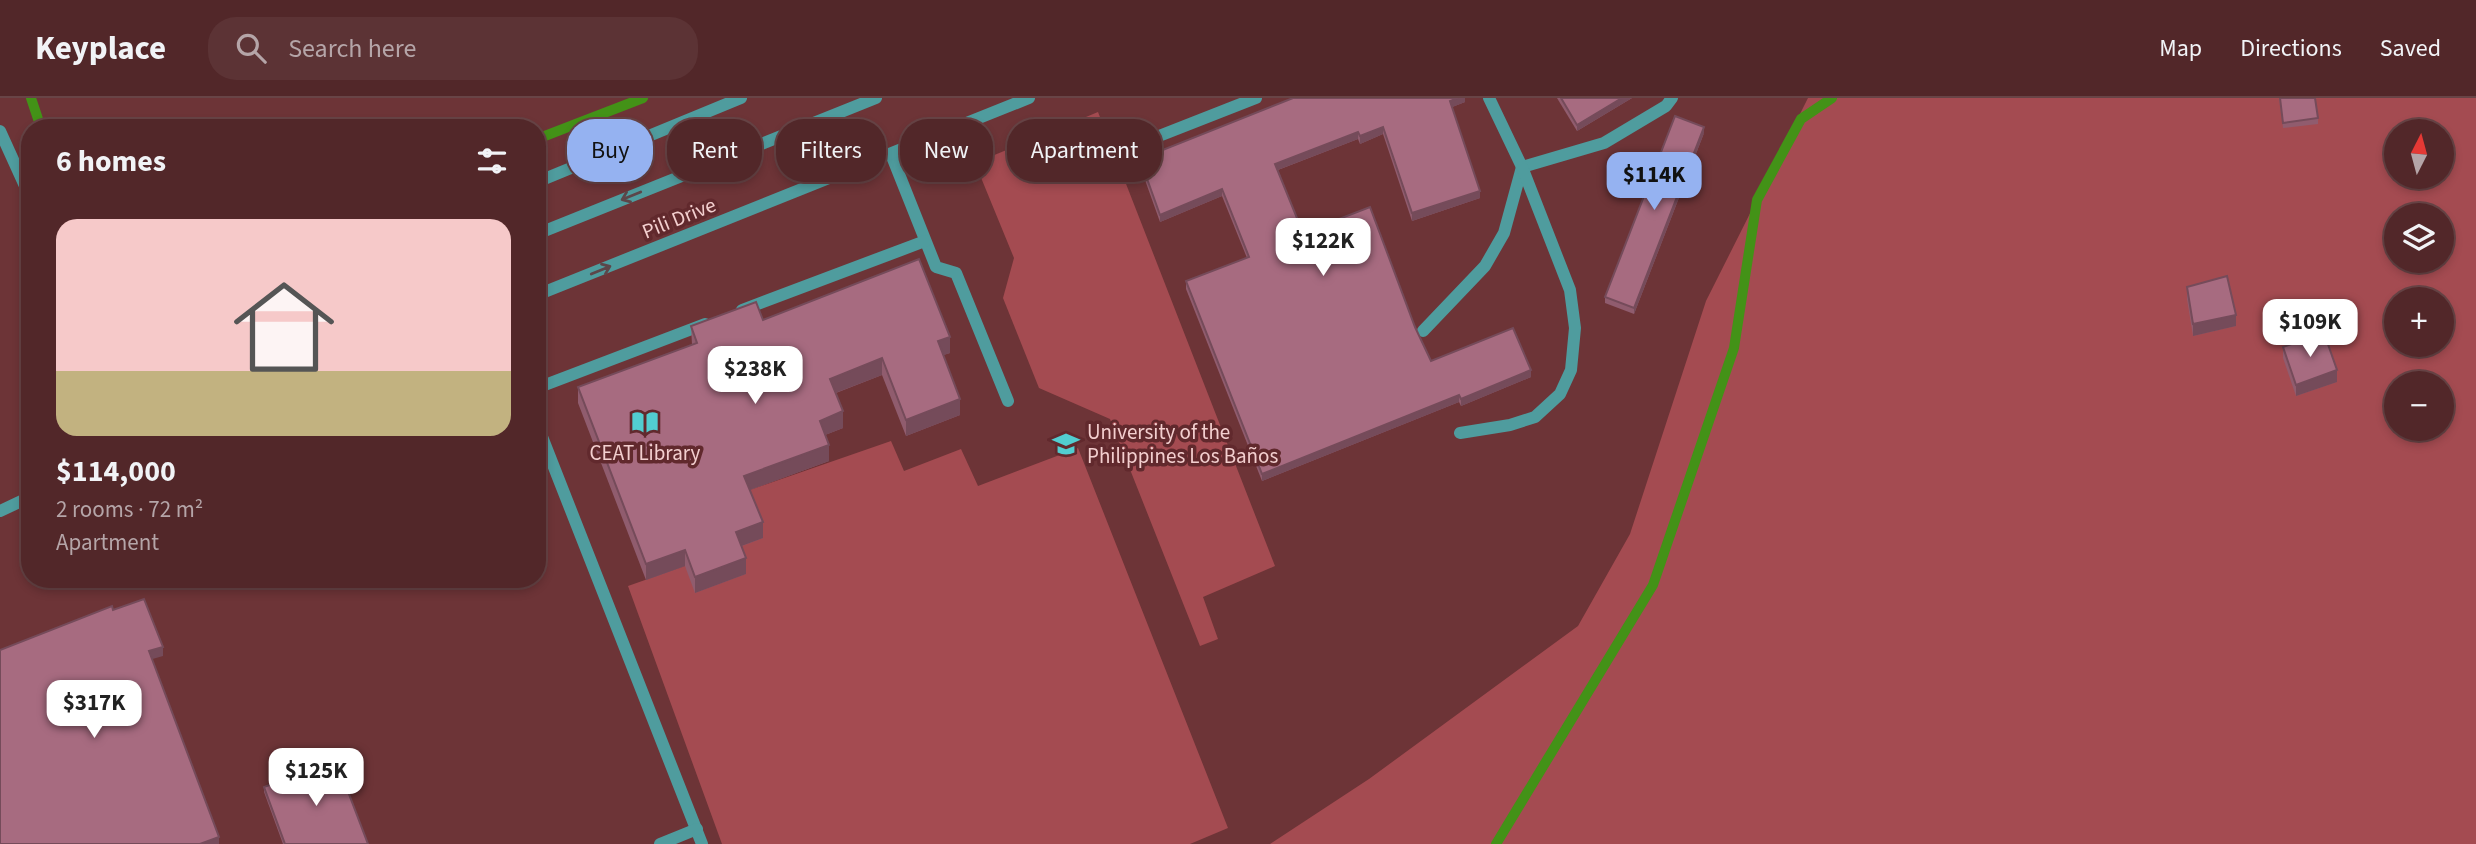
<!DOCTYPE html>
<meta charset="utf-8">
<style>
body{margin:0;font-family:"Source Sans 3",sans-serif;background:#5c3335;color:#f1f3f6;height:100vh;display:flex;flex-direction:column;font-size:26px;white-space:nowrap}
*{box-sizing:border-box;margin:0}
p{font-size:23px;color:#b5a5a8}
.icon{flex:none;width:38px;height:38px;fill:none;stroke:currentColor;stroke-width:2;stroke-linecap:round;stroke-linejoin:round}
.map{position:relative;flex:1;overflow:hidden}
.drawer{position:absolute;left:21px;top:21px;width:525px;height:469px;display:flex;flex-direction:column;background:#522729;border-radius:28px;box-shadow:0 4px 10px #0003,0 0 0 2px #684446}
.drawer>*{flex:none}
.banner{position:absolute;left:567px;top:21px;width:665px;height:63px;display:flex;gap:14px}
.needle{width:46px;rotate:6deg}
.tools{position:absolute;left:2384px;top:21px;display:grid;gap:14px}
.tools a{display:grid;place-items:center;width:70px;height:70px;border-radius:50%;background:#522729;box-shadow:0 4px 10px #0003,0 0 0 2px #684446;font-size:35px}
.price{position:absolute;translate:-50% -60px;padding:0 16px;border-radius:14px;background:#fff;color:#222;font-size:23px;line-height:46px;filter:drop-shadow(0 2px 4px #0008)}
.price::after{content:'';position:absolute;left:50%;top:42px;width:21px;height:16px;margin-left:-10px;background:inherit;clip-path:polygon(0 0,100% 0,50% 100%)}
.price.active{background:#95b2f1;color:#111}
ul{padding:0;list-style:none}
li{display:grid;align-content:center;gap:14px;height:371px;padding:0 35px}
li span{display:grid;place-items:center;height:217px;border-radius:21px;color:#555}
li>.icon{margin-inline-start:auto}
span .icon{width:126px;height:126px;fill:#fffc;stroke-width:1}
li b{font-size:30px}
h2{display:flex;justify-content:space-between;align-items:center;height:84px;padding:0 35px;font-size:30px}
.tag{padding:0 24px;border-radius:28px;background:#522729;box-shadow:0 4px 10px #0003,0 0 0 2px #684446;font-size:24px;line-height:63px}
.tag.active{background:#95b2f1;color:#111}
header{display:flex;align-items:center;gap:42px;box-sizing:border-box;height:98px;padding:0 35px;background:#522729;border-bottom:2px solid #684446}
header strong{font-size:33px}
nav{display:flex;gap:38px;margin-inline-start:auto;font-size:24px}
.search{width:490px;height:63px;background:#5c3335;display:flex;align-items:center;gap:18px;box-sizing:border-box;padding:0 24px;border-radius:28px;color:#b5a5a8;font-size:26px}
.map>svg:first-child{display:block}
.green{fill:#a44b51;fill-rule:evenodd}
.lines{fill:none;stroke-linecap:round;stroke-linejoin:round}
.stream{stroke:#439217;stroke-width:10}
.minor{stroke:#4f9c9e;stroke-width:12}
.wall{fill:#905c6e}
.shaded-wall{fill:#754b5a}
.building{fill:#a76b80;stroke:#754b5a;stroke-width:2}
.oneway{stroke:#5c4649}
.labels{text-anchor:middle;stroke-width:7;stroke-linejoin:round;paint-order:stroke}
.street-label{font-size:21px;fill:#f3cfcf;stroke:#61292d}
.poi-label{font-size:21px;fill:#f3cfcf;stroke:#61292d;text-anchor:start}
</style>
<header>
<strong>Keyplace</strong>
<div class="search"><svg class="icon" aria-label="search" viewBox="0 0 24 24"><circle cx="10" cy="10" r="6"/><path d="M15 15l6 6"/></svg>Search here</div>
<nav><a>Map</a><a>Directions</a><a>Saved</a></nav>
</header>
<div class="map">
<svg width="2476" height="746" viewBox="0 0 2476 746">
<rect width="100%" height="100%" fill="#6d3437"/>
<g class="green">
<path d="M1808,0H2476V746H1270L1369,681L1578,528L1630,436L1706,203ZM2396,33H2441V79H2396ZM2396,117H2441V163H2396ZM2396,201H2441V247H2396ZM2396,285H2441V331H2396Z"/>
<polygon points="1098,14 1275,468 1203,499 1218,541 1200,548 1110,321 1039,290 1003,200 1014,160 975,65"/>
<polygon points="891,343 904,373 961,351 978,388 1078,350 1228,730 1190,746 722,746 628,488 736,450 744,394"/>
</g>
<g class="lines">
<g class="stream">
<polyline points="31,0 41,30"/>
<polyline points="537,41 643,0"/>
<polyline points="1496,746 1653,487 1734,250 1757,102 1801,21 1832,0"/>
</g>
<g class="minor">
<polyline points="0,33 30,99"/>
<polyline points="1131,49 1256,0"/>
<polyline points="891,56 936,169 956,175 1008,303"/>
<polyline points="537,84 741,0"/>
<polyline points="537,136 876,0"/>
<polyline points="537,197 1029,0"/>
<polyline points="742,212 925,143"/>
<polyline points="1423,233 1485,168 1504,135 1522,69 1604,45 1666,8 1672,0"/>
<polyline points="537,290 705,226"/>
<polyline points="537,326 702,746"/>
<polyline points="1460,335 1510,327 1535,319 1560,296 1571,272 1575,230 1570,192 1522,69 1489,0"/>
<polyline points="0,413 30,399"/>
<polyline points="660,746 697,731"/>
</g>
</g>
<g class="wall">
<polygon points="1465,0 1465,4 1452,9 1480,100 1412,123 1383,36 1360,46 1358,41 1278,72 1303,135 1415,229 1431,263 1531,279 1461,308 1459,304 1262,383 1186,191 1186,183 1247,160 1222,98 1160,124 1140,68 1140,61"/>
<polygon points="1557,0 1632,0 1577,33"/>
<polygon points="2279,0 2318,20 2318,26 2283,30"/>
<polygon points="1704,35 1634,216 1605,205 1605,199"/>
<polygon points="2187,189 2236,228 2193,238 2187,201"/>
<polygon points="763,222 950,255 943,257 960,317 906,338 882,277 836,295 843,330 825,337 829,363 750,392 763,440 742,448 746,476 695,495 685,468 646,482 578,305 578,289 692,247 691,228"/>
<polygon points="2283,249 2337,284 2296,298 2283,260"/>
<polygon points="264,689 368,746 283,746 264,694"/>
</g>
<g class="shaded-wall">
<polygon points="1458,0 1465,0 1465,4 1450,10 1450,3"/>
<polygon points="1622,0 1632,0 1577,33 1577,27"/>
<polygon points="1383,29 1383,36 1360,46 1360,38"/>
<polygon points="1704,29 1704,35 1634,216 1634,210"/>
<polygon points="1358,34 1358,41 1275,73 1275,66"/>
<polygon points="1222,91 1222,98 1160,124 1160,117"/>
<polygon points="1480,93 1480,100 1412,123 1412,115"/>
<polygon points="2236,217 2236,228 2193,238 2193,226"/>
<polygon points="950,239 950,255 938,259 938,243"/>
<polygon points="882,260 882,277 830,297 830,281"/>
<polygon points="1531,272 1531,279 1461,308 1461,301"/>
<polygon points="2337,272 2337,284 2296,298 2296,287"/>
<polygon points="1459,297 1459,304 1262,383 1262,376"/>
<polygon points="960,301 960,317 906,338 906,322"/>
<polygon points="843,313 843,330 820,339 820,323"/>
<polygon points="829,347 829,363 744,394 744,378"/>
<polygon points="763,424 763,440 736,450 736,434"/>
<polygon points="685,452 685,468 646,482 646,466"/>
<polygon points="746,460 746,476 695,495 695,479"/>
<polygon points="163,549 163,558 149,562 149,553"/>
<polygon points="219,739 219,746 200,746"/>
</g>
<g class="building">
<polygon points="1293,0 1458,0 1450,3 1480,93 1412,115 1383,29 1360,38 1358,34 1275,66 1303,135 1370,109 1415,229 1431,263 1513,230 1531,272 1461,301 1459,297 1262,376 1186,183 1249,159 1222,91 1160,117 1140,61"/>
<polygon points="1561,0 1622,0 1577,27"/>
<polygon points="2280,0 2315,0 2318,20 2283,25"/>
<polygon points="1675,18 1704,29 1634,210 1605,199"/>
<polygon points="919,161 950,239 938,243 960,301 906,322 882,260 830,281 843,313 820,323 829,347 744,378 763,424 736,434 746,460 695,479 685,452 646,466 578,289 697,245 691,228 756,204 763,222"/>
<polygon points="2227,178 2236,217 2193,226 2187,189"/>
<polygon points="2324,235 2337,272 2296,287 2283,249"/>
<polygon points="144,501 163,549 149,553 219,739 200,746 0,746 0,552 112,508 113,512"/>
<polygon points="336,662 368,746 285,746 264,689"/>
</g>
<defs><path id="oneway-shaft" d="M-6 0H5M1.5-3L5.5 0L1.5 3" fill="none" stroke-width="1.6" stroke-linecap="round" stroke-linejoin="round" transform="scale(1.75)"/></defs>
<g class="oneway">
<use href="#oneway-shaft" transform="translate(631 98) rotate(158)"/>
<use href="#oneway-shaft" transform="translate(601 172) rotate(-22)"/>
</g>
<defs>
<symbol id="library-bare" viewBox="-9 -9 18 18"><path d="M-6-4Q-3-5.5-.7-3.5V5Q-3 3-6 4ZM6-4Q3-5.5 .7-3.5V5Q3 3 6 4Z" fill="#52cdd0" stroke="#61292d" stroke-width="2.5" paint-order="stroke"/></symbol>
<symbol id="university-bare" viewBox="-9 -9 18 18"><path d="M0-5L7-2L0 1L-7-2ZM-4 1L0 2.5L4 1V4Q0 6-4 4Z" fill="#52cdd0" stroke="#61292d" stroke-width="2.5" paint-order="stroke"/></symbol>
</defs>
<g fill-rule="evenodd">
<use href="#library-bare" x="626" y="305" width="38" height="38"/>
<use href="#university-bare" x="1047" y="327" width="38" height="38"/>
</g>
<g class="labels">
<g class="street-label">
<text transform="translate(679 120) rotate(-22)" y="7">Pili Drive</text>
</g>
<g class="poi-label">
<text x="1087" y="341">University of the<tspan x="1087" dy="24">Philippines Los Baños</tspan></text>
<text x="645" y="362" text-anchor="middle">CEAT Library</text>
</g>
</g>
</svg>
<div class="tools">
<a><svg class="needle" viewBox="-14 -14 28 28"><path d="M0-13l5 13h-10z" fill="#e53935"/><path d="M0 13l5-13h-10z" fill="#b5a5a8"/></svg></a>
<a><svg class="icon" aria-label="layers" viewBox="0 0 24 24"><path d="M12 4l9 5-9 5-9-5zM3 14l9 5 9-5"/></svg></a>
<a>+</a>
<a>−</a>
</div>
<b class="price active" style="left:1654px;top:114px">$114K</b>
<b class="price" style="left:1323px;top:180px">$122K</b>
<b class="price" style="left:2310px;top:261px">$109K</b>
<b class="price" style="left:755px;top:308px">$238K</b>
<b class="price" style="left:94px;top:642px">$317K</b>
<b class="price" style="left:316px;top:710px">$125K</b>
<div class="banner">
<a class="tag active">Buy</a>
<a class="tag">Rent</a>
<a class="tag">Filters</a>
<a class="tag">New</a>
<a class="tag">Apartment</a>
</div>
<section class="drawer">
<h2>6 homes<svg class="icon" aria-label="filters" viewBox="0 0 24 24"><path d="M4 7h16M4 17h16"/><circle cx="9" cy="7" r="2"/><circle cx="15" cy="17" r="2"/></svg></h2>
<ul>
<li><span style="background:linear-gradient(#f6c9c9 70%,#c2b280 0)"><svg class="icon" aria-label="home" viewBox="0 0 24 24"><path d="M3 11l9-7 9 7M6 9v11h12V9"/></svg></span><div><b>$114,000</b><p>2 rooms · 72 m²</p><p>Apartment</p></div></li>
</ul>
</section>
</div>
